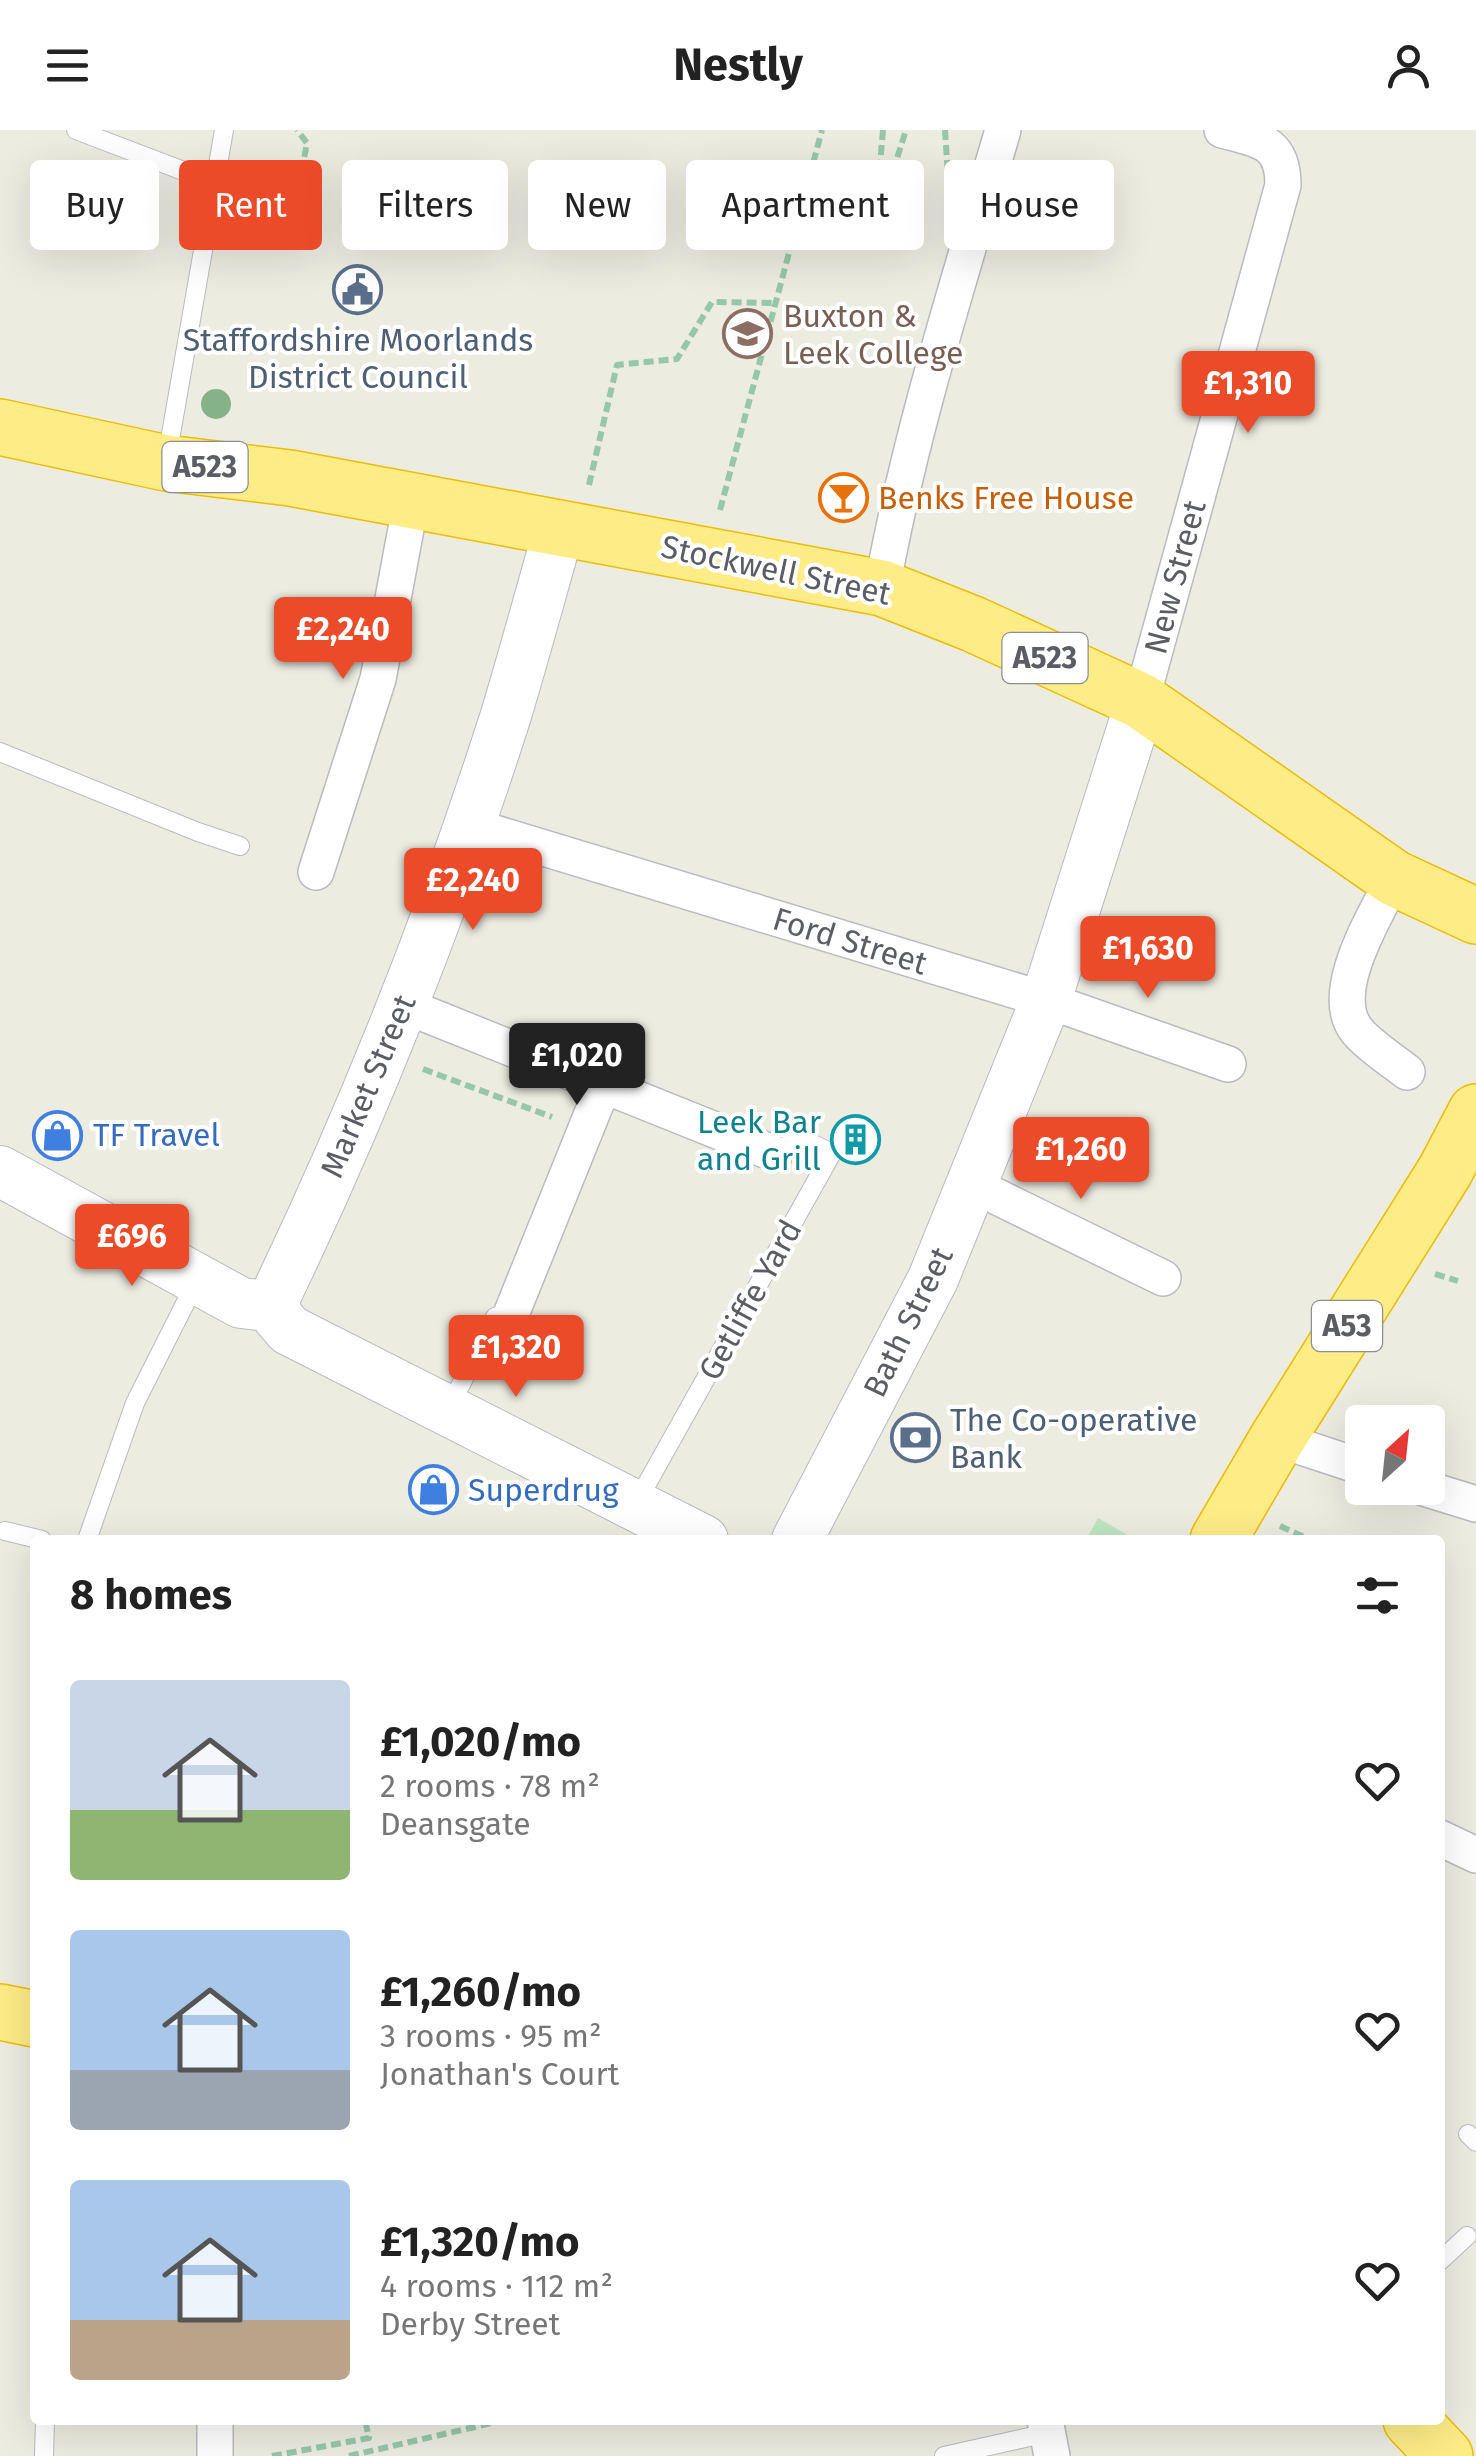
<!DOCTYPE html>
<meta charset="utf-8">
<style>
body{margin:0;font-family:"Fira Sans",sans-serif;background:#f2f2f2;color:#222;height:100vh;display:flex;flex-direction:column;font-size:38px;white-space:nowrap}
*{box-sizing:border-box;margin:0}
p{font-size:32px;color:#767676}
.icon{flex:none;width:55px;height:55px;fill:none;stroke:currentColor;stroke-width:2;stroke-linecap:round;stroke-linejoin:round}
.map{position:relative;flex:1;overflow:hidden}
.sheet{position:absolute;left:30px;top:1405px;width:1415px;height:890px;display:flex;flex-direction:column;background:#fff;border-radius:10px;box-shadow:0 10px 40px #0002}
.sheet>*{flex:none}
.banner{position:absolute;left:30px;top:30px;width:1418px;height:90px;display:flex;gap:20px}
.needle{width:65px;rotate:27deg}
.tools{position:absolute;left:1345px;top:1275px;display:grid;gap:20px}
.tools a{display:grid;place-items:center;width:100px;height:100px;border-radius:10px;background:#fff;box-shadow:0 10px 40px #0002;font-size:50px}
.price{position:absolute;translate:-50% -85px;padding:0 22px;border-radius:10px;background:#ec4b29;color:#fff;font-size:32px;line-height:65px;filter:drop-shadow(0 2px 5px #0008)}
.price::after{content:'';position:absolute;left:50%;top:60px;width:30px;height:22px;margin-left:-15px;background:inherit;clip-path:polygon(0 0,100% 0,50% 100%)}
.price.selected{background:#222;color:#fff}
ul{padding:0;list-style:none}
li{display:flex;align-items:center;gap:30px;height:250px;padding:0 40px}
li span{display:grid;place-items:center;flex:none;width:280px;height:200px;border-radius:10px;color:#555}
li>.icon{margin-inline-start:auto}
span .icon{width:120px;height:120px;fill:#fffc;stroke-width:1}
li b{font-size:42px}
h2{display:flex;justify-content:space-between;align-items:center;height:120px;padding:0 40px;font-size:42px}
.pill{padding:0 35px;border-radius:10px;background:#fff;box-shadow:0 10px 40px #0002;font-size:35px;line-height:90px}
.pill.selected{background:#ec4b29;color:#fff}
header{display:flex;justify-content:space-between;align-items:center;height:130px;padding:0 40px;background:#fff;font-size:45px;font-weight:700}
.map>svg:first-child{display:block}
.green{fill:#bde6c1}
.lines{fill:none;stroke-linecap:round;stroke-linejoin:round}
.lane-casing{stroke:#b9bbc1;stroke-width:20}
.street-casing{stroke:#b9bbc1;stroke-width:38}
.secondary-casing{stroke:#b7bac0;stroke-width:52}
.highway-casing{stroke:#eebc00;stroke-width:58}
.path{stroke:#96c7a9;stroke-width:6;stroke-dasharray:10 5;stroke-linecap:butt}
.lane{stroke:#fff;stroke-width:18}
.street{stroke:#fff;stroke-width:35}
.secondary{stroke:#fff;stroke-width:50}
.highway{stroke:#feec87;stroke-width:55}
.tree{fill:#86b287}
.labels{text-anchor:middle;stroke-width:8;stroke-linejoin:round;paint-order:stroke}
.shield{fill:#fff;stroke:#8c8e92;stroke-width:2.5}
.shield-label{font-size:30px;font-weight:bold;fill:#5a5d63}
.education-label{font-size:32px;fill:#785e54;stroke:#fff;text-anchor:start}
.service-label{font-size:32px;fill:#4e5e75;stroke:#fff}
.food-label{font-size:32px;fill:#c56008;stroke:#fff;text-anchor:start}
.street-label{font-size:32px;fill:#5a5d63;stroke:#fff}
.culture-label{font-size:32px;fill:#0d838f;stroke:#fff;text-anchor:end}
.shop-label{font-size:32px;fill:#366cbe;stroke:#fff;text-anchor:start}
</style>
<header><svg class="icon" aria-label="menu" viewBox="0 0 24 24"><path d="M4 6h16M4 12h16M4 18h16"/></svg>Nestly<svg class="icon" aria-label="person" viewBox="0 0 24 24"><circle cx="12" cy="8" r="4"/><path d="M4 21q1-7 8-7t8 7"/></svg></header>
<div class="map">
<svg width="1476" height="2326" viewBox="0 0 1476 2326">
<rect width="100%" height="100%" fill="#edece1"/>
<polygon class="green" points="1098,1388 1136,1410 1086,1410"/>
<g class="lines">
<defs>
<g id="lane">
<polyline points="76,0 215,53"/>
<polyline points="167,327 224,0"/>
<polyline points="0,622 198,702 240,716"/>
<polyline points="448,1280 495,1187 512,1182"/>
<polyline points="635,1375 832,1023 798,1007 775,1024"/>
<polyline points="5,1401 42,1410"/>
<polyline points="87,1410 135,1273 197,1150"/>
<polyline points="1468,2004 1476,2012"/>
<polyline points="1440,2131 1467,2106"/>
<polyline points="44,2326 45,2290"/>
<polyline points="944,2326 1047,2303"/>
</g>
<g id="street">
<path d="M882,458C910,302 959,151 1003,0"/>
<path d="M1141,571L1283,55C1283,11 1259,10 1222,0"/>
<polyline points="468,695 1046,870 1228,934"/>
<polyline points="316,742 378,549 411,372"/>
<path d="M1394,748C1376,785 1325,864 1358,902C1371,917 1392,930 1407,942"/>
<polyline points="403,875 775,1024"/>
<polyline points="971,1054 1163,1148"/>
<polyline points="512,1182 604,954"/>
<polyline points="1277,1309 1362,1337"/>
<polyline points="1424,1358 1476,1374"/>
<polyline points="1440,1708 1476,1725"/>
<polyline points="1045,2290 1052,2326"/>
<polyline points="215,2326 215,2290"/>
</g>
<g id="secondary">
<polyline points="0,1041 241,1173 260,1175 274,1169"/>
<path d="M274,1169C365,980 442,785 506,585C525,522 542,459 560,396"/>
<polyline points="274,1169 277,1186 289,1200 703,1410"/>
<polyline points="797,1410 933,1149 1046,870 1141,571"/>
</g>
<g id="highway">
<polyline points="0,297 166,333 290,348 882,458 973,494 1141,571 1394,748 1476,786"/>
<polyline points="1218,1410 1277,1309 1445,1041 1476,982"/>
<polyline points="0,1882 35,1889"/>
<polyline points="1411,2290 1445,2326"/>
</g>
</defs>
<use href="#lane" class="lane-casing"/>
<use href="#street" class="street-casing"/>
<use href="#secondary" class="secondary-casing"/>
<use href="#highway" class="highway-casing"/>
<g class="path">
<polyline points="883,0 880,34 894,38 906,0"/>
<polyline points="945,0 948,46"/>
<path d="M239,94C245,92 253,94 261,92C297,83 301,43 307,13L297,0"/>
<polyline points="589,355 617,235 677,229 712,172 776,173"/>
<polyline points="720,380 822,0"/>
<polyline points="423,939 552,987"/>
<polyline points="1435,1144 1458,1151"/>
<polyline points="1280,1396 1311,1410"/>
<polyline points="272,2326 369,2308 365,2290"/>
<polyline points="349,2326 505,2290"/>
</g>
<use href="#lane" class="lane"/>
<use href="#street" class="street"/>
<use href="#secondary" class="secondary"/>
<use href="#highway" class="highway"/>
</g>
<circle class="tree" cx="216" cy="274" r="15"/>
<defs>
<symbol id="civic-ring" viewBox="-11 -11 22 22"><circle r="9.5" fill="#fff" stroke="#5c6f8a" stroke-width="1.5"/><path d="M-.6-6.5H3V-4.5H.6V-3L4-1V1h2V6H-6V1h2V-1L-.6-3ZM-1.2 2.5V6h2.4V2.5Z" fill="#5c6f8a"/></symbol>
<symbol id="university-ring" viewBox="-11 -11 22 22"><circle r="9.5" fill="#fff" stroke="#8d6e63" stroke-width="1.5"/><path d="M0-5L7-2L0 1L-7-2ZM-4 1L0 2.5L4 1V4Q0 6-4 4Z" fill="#8d6e63"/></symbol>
<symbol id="bar-ring" viewBox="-11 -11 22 22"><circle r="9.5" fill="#fff" stroke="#e8710a" stroke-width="1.5"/><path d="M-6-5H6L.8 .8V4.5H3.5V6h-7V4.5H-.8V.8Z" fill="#e8710a"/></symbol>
<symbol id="shop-ring" viewBox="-11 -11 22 22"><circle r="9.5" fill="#fff" stroke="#3f7fe0" stroke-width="1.5"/><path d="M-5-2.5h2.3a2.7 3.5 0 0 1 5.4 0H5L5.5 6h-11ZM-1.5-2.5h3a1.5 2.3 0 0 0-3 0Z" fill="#3f7fe0"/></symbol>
<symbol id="building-ring" viewBox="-11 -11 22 22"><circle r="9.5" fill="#fff" stroke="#0f9aa8" stroke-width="1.5"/><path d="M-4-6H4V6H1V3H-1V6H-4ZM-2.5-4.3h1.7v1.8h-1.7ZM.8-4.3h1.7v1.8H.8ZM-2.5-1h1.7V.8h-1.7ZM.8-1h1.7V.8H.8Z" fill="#0f9aa8"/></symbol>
<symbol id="bank-ring" viewBox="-11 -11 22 22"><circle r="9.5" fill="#fff" stroke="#5c6f8a" stroke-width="1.5"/><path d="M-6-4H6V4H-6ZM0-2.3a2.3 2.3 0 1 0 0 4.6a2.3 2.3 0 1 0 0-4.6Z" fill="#5c6f8a"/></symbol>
</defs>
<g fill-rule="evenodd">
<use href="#civic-ring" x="330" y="132" width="55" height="55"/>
<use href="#university-ring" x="720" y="176" width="55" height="55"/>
<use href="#bar-ring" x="816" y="340" width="55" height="55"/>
<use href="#shop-ring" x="30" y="978" width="55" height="55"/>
<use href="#building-ring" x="828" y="982" width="55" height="55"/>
<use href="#bank-ring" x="888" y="1280" width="55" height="55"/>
<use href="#shop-ring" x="406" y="1332" width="55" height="55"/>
</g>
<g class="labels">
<g class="shield">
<rect x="162.5" y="312" width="85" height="50" rx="8"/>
<rect x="1002.5" y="503" width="85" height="50" rx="8"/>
<rect x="1312" y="1171" width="70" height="50" rx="8"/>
</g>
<g class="shield-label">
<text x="205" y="347">A523</text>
<text x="1045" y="538">A523</text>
<text x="1347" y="1206">A53</text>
</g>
<g class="education-label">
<text x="783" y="197">Buxton &amp;<tspan x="783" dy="37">Leek College</tspan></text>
</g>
<g class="service-label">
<text x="358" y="221">Staffordshire Moorlands<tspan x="358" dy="37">District Council</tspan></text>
<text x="950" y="1301" text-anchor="start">The Co-operative<tspan x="950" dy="37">Bank</tspan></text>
</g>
<g class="food-label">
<text x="878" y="379">Benks Free House</text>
</g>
<g class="street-label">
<text transform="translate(776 440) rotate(12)" y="11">Stockwell Street</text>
<text transform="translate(1175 447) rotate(-75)" y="11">New Street</text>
<text transform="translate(850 811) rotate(17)" y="11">Ford Street</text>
<text transform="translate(368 956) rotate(-67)" y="11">Market Street</text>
<text transform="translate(750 1170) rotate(-61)" y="11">Getliffe Yard</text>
<text transform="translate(908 1192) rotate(-64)" y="11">Bath Street</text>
</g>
<g class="culture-label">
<text x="821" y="1003">Leek Bar<tspan x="821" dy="37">and Grill</tspan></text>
</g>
<g class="shop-label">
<text x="93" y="1016">TF Travel</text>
<text x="468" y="1371">Superdrug</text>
</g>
</g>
</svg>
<div class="tools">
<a><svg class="needle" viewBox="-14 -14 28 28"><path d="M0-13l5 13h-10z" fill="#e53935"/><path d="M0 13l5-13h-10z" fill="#767676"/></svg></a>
</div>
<b class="price" style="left:1248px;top:306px">£1,310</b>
<b class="price" style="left:343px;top:552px">£2,240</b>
<b class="price" style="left:473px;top:803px">£2,240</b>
<b class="price" style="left:1148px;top:871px">£1,630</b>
<b class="price selected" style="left:577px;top:978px">£1,020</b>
<b class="price" style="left:1081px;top:1072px">£1,260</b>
<b class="price" style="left:132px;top:1159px">£696</b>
<b class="price" style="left:516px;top:1270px">£1,320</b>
<div class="banner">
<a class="pill">Buy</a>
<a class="pill selected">Rent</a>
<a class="pill">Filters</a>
<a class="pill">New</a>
<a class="pill">Apartment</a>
<a class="pill">House</a>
</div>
<section class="sheet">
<h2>8 homes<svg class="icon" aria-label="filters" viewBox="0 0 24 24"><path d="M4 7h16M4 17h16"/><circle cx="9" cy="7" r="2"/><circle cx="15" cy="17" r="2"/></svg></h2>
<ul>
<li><span style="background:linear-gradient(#c9d6e8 65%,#8fb573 0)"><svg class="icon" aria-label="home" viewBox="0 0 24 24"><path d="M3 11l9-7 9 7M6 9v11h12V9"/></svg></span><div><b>£1,020/mo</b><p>2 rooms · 78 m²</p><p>Deansgate</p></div><svg class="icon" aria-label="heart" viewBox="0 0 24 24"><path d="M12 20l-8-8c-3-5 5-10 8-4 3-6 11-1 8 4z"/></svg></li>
<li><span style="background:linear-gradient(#a9c7e8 70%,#9aa5b1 0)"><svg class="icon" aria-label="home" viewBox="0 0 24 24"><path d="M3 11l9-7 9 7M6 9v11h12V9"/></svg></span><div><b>£1,260/mo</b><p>3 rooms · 95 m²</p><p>Jonathan's Court</p></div><svg class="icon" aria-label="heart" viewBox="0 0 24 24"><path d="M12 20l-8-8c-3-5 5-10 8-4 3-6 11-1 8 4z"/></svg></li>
<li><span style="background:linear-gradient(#a9c7e8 70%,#b9a48a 0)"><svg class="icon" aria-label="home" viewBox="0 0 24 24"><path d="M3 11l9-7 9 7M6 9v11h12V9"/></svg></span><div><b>£1,320/mo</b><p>4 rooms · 112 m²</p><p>Derby Street</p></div><svg class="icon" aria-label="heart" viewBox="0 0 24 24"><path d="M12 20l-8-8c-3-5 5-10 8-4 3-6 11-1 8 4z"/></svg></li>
</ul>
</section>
</div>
